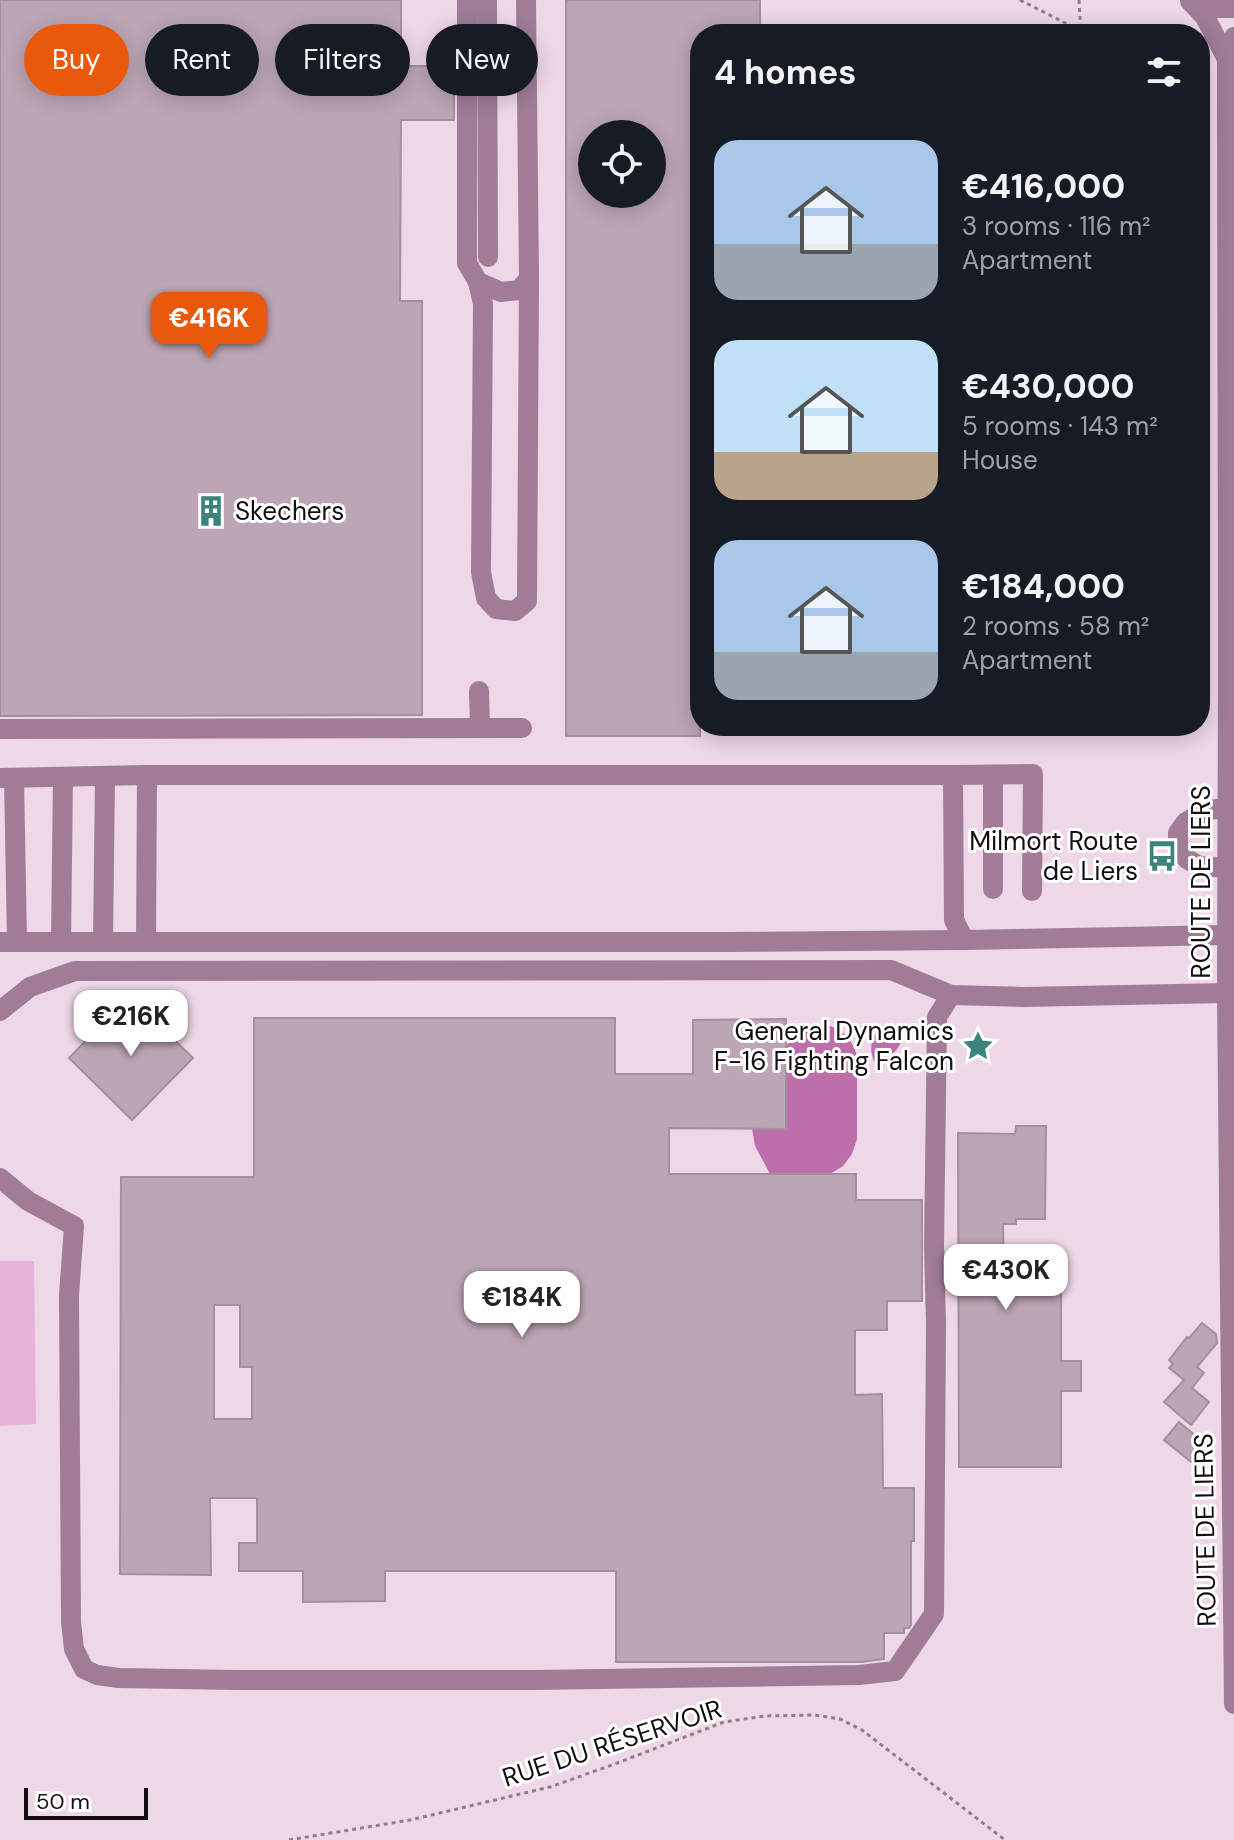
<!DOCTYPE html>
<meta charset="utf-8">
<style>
body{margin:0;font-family:"DM Sans",sans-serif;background:#242831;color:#f1f3f6;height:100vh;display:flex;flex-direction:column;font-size:30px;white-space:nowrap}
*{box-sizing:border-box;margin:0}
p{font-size:26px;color:#9ea1a6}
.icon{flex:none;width:44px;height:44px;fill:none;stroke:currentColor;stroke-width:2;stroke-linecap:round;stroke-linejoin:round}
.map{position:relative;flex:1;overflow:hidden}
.side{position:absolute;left:690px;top:24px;width:520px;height:712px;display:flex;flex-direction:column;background:#171b24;border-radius:32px;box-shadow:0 4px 20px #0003}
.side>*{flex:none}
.hud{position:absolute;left:24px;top:24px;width:546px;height:72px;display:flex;gap:16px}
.fabs{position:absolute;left:578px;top:120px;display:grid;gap:16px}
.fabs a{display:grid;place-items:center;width:88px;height:88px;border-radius:50%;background:#171b24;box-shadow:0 4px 20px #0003;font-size:40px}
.scale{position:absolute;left:24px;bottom:20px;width:124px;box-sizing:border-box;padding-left:8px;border:4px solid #130c11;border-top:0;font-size:22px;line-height:28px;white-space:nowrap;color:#130c11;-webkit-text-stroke:6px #fff;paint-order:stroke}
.price{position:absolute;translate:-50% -68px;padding:0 18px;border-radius:16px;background:#fff;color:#222;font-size:26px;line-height:52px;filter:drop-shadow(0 2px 4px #0008)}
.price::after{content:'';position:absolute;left:50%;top:48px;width:24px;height:18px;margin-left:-12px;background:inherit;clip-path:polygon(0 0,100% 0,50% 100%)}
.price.on{background:#ea580c;color:#fff}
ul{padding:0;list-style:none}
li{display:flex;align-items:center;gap:24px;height:200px;padding:0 24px}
li span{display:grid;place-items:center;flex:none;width:224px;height:160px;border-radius:24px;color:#555}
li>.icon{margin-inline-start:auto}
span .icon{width:96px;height:96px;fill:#fffc;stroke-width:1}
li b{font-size:34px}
h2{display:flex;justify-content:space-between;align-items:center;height:96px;padding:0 24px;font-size:34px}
.pill{padding:0 28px;border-radius:36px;background:#171b24;box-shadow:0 4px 20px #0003;font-size:28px;line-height:72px}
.pill.on{background:#ea580c;color:#fff}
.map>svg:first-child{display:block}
.green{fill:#e7b2d9}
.water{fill:#bd6eab}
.building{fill:#bca6b6;stroke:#a48f9e;stroke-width:2;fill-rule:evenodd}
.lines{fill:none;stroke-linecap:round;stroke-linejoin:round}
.path{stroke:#8e7e8a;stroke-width:3;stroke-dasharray:4 4;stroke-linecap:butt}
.minor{stroke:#a07c97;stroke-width:20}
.labels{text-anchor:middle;stroke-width:6;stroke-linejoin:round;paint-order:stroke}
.poi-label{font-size:26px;fill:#130c11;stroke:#fff;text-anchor:end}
.street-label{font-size:26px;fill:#130c11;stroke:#fff}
</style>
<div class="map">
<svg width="1234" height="1840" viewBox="0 0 1234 1840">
<rect width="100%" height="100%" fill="#eed7e7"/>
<polygon class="green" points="0,1261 34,1261 36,1424 0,1426"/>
<g class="water">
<path d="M826,1025C843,1029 853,1040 857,1056V1139L852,1154L843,1166L830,1174H770L755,1146L752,1128H786V1046C797,1033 808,1026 826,1025Z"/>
<path d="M884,1027C896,1027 907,1037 897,1049C892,1056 893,1051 887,1057C884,1061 881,1064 877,1066C868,1053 869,1034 884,1027Z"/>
</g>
<g class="building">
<polygon points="0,0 401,0 401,66 454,66 454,120 401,120 400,301 422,301 422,715 0,716"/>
<path d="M566,0H760V34H700V736H566ZM592,134H652V194H592Z"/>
<polygon points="129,996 193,1058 132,1120 69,1058"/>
<path d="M254,1018H615V1074H693V1020L786,1019V1129L669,1128V1174H856V1200H922V1301H887V1330H855V1395L882,1394L883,1488H914V1541H911V1625L909,1628H904V1633H884V1659L862,1662H616V1571H385V1601L303,1602V1571H239V1543H257V1498H210L211,1575L120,1574L121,1177H254ZM214,1305H240V1367H252V1419H214Z"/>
<polygon points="1016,1126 1046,1126 1045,1219 1016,1219 1016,1224 1003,1224 1004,1285 1061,1285 1061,1361 1081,1361 1081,1391 1061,1391 1061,1467 959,1467 958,1133 1015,1134"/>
<polygon points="1202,1323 1216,1334 1217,1343 1197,1367 1204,1373 1192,1388 1209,1402 1191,1425 1164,1402 1184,1380 1169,1368 1173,1364 1169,1360 1187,1337 1189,1338"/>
<polygon points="1179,1422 1207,1445 1191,1462 1164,1440"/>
</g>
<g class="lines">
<g class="path">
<polyline points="1020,0 1087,34"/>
<polyline points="1079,0 1081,33"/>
<polyline points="289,1840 410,1820 550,1787 612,1765 724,1722 765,1716 815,1715 840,1719 862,1730 1005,1840"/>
</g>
<g class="minor">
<polyline points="467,0 467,263 478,282 501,292 519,290 529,279 526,0"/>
<polyline points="487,0 488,257"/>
<polyline points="1190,1 1205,17 1227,59"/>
<polyline points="1191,2 1215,8 1234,8"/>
<polyline points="1234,37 1227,59 1227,98 1228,663 1227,993 1234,1704"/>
<polyline points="478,282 483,304 481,572 486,598 496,609 515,611 527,601 529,279"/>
<polyline points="479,691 480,728"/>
<polyline points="0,729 522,728"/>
<polyline points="0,778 147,775 953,775"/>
<polyline points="14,778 17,942"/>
<polyline points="1228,868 1199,866 1187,859 1178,847 1178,833 1186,822 1208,810 1228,808"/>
<polyline points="993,889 993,775"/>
<polyline points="1032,891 1033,774 953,775 954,920 964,940 1227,935"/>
<polyline points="0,942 731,942 964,940"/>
<polyline points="61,942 63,777"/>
<polyline points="103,942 105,776"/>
<polyline points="146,942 147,775"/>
<polyline points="0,1011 30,987 75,971 891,970 951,995 1023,997 1227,993"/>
<polyline points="0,1178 28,1201 74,1226 69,1295 71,1622 74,1649 84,1669 97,1675 119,1678 237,1680 534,1680 859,1675 895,1671 934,1614 936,1324 934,1246 937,1017 951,995"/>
</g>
</g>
<defs>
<symbol id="building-bare" viewBox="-9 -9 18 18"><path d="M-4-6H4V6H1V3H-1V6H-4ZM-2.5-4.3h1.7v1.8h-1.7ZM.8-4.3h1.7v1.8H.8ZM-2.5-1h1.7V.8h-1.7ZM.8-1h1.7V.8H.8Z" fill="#3c837b" stroke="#fff" stroke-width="2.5" paint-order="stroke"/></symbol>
<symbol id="bus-bare" viewBox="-9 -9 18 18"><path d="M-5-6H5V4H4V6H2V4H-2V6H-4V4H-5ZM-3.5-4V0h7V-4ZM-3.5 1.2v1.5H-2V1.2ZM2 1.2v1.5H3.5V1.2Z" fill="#3c837b" stroke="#fff" stroke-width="2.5" paint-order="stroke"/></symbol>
<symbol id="sight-bare" viewBox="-9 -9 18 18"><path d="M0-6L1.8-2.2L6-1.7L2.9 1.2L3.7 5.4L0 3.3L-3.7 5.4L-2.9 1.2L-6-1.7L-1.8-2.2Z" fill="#3c837b" stroke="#fff" stroke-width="2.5" paint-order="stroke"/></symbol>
</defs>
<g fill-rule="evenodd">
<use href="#building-bare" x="189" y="489" width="44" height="44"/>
<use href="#bus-bare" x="1140" y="834" width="44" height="44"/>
<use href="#sight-bare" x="956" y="1024" width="44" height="44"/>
</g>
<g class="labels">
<g class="poi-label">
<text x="235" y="520" text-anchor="start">Skechers</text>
<text x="1138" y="850">Milmort Route<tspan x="1138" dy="30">de Liers</tspan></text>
<text x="954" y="1040">General Dynamics<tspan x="954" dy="30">F-16 Fighting Falcon</tspan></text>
</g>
<g class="street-label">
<text transform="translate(1201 882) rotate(-90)" y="9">ROUTE DE LIERS</text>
<text transform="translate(1205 1530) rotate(-91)" y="9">ROUTE DE LIERS</text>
<text transform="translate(612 1743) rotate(-18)" y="9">RUE DU RÉSERVOIR</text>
</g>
</g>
</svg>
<div class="fabs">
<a><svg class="icon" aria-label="locate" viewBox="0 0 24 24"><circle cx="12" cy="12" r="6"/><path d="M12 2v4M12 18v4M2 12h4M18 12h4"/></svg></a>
</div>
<div class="scale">50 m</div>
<b class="price on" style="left:209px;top:360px">€416K</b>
<b class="price" style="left:131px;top:1058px">€216K</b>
<b class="price" style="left:1006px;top:1312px">€430K</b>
<b class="price" style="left:522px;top:1339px">€184K</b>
<div class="hud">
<a class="pill on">Buy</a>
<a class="pill">Rent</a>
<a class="pill">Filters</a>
<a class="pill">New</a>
</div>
<section class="side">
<h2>4 homes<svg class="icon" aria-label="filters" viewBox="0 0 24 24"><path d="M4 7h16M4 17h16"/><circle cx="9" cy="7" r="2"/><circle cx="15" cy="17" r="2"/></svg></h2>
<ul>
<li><span style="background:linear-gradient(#a9c7e8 65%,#9aa5b1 0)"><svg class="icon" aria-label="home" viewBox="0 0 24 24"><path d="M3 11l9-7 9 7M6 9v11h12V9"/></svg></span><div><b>€416,000</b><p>3 rooms · 116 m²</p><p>Apartment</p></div></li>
<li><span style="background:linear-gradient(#bfe0f5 70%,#b9a48a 0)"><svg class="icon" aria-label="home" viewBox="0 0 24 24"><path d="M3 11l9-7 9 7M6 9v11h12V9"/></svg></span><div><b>€430,000</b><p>5 rooms · 143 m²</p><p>House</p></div></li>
<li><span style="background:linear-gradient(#a9c7e8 70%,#9aa5b1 0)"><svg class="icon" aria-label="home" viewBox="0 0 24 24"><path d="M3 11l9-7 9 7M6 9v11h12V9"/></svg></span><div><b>€184,000</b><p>2 rooms · 58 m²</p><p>Apartment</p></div></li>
</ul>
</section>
</div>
